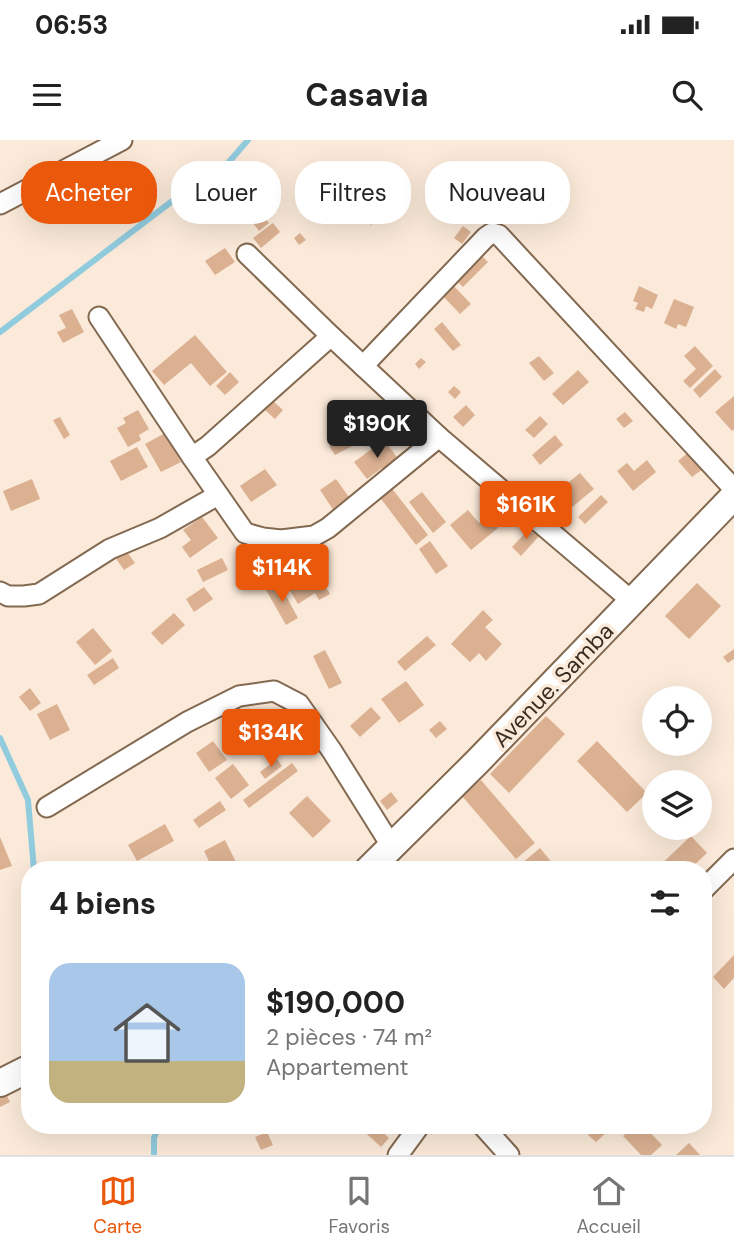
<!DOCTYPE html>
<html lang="fr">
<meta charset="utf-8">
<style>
body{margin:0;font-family:"DM Sans",sans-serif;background:#f2f2f2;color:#222;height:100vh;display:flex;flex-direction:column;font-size:26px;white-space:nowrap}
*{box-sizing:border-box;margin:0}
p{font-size:23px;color:#767676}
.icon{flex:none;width:38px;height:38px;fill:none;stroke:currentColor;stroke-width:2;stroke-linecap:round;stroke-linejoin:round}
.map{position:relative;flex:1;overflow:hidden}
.side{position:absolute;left:21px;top:721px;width:691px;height:273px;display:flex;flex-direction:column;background:#fff;border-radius:28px;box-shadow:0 7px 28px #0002}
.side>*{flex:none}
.hud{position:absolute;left:21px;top:21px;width:693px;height:63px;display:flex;gap:14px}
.controls{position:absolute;left:642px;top:546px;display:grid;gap:14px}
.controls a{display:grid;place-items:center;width:70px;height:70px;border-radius:50%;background:#fff;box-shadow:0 7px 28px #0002;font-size:35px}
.price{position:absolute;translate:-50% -60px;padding:0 16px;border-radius:7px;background:#ea580c;color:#fff;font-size:23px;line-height:46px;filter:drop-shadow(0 2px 4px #0008)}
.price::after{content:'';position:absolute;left:50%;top:42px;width:21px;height:16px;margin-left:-10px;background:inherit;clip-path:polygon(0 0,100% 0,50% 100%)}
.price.active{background:#222;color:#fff}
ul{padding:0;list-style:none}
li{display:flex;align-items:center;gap:21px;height:175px;padding:0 28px}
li+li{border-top:2px solid #e0e0e0}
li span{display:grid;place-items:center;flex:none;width:196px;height:140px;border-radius:21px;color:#555}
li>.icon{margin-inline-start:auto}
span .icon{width:84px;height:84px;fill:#fffc;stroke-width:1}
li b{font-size:30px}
h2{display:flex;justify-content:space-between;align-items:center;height:84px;padding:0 28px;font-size:30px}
.tag{padding:0 24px;border-radius:28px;background:#fff;box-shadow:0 7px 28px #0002;font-size:24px;line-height:63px}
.tag.active{background:#ea580c;color:#fff}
.status{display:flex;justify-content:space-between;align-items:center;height:49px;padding:0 35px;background:#fff;direction:ltr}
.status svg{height:19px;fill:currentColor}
header{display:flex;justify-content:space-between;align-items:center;height:91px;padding:0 28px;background:#fff;font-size:32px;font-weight:700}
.dock{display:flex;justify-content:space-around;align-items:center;height:98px;border-top:2px solid #e0e0e0;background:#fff;font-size:19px;color:#767676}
.dock a{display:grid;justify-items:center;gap:4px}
.dock .active{color:#ea580c}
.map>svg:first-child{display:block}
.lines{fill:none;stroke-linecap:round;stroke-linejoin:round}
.stream{stroke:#91cbde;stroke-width:6}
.building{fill:#dbb192}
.street-casing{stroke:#836950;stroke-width:23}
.secondary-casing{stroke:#836950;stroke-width:30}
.street{stroke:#fff;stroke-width:19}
.secondary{stroke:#fff;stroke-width:26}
.labels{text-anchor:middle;stroke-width:7;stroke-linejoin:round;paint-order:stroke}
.street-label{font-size:23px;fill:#382d22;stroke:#fbead9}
</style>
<div class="status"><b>06:53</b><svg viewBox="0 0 49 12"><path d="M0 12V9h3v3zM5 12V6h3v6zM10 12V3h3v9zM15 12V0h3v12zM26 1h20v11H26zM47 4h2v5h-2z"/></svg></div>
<header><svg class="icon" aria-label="menu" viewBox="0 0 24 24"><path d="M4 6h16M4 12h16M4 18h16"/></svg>Casavia<svg class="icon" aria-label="search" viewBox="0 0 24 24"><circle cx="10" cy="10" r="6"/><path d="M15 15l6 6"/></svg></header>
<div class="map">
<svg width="734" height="1015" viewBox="0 0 734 1015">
<rect width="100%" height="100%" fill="#fbead9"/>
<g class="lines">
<g class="stream">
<polyline points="0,192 171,62 228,23 248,0"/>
<polyline points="0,598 28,660 34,730"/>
<polyline points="154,1015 154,998 159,985"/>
</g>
</g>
<g class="building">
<polygon points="374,60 384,67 371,85 361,77"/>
<polygon points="264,64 270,71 265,75 259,68"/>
<polygon points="262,75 269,83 259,91 253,83"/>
<polygon points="273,83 280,92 261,108 253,98"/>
<polygon points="463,86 471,92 462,104 454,98"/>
<polygon points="300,93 306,100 299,105 294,98"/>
<polygon points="225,108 235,122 215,135 205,121"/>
<polygon points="478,112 488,122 463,147 453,137"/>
<polygon points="450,142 471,164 460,174 439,152"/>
<polygon points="639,146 658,155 652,169 646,166 644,172 635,169 638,163 633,161"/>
<polygon points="674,159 694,167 686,187 678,184 676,189 664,183"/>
<polygon points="72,169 84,192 63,203 57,192 66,188 59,175"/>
<polygon points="442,182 461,205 453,211 434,189"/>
<polygon points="195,195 227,232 210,246 191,223 164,245 152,231"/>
<polygon points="695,206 713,226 690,248 683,241 696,229 684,216"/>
<polygon points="539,216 554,233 544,241 529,223"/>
<polygon points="421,218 426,222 419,229 415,224"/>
<polygon points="715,229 722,237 700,258 693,250"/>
<polygon points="578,230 589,242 563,265 552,254"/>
<polygon points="230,232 239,242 225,255 216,246"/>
<polygon points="454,246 461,252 455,259 448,252"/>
<polygon points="265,254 283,270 275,279 257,263"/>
<polygon points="734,256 734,289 732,291 715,272"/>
<polygon points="466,265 475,275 463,287 453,277"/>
<polygon points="348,266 354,274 339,285 333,277"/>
<polygon points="138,270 149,289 139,295 141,300 128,307 117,288 126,283 123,278"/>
<polygon points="625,272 633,281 624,288 616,279"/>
<polygon points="540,276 548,284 534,298 525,290"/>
<polygon points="60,277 70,295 64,299 53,280"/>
<polygon points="165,293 181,322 161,332 145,304"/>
<polygon points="347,295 352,306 335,315 329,306"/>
<polygon points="555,295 563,305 540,325 532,315"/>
<polygon points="384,300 399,320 385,331 382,328 367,339 354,322"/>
<polygon points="137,307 148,327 121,341 110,321"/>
<polygon points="689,312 703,329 692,337 678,321"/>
<polygon points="647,320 656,332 633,351 617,331 627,323 634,331"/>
<polygon points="265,329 277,345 251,362 240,346"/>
<polygon points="580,333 594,349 571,368 557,352"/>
<polygon points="32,339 40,359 11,371 3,351"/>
<polygon points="336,339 351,360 334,371 320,350"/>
<polygon points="387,342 428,395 416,405 375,351"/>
<polygon points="422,352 446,382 433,393 409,362"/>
<polygon points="601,355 608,362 585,384 578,377"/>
<polygon points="468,370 479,383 488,376 498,388 471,410 450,385"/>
<polygon points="202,377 218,398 190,418 182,407 191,400 183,390"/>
<polygon points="531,387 540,395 521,416 512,407"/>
<polygon points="430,401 448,426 436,434 419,409"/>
<polygon points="310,404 318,415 292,433 285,423"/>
<polygon points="123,406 135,423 124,430 112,413"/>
<polygon points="222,418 228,430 203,442 197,430"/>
<polygon points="314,428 330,454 319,460 315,453 298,464 287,445"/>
<polygon points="279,443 298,478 286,485 266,450"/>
<polygon points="697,443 721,466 689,499 665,476"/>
<polygon points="204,447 213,459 194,472 186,459"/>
<polygon points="483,470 493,480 485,487 502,504 486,521 479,513 470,522 451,504"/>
<polygon points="174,473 185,485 162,505 151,493"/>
<polygon points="93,488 112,511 95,525 76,502"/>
<polygon points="427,496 436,505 405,531 397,522"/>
<polygon points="734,509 734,519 728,523 723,517"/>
<polygon points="325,510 342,543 329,549 313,516"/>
<polygon points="113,518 119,528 94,545 87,535"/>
<polygon points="406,541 424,565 399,583 381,559"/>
<polygon points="30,548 41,563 30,571 19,557"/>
<polygon points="57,564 70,590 50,600 37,574"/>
<polygon points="371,567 381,578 360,597 350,586"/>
<polygon points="546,576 565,594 509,653 490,634"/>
<polygon points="440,581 447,589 436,598 429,590"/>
<polygon points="213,601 227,620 209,632 196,613"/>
<polygon points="597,601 647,653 627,672 577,621"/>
<polygon points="277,619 282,626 265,639 260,632"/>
<polygon points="292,623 298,631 249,668 243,660"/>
<polygon points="233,624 249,645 231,659 215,638"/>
<polygon points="481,640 535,703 516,719 462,656"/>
<polygon points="391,652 398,661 387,670 380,661"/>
<polygon points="307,656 331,681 313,698 289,673"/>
<polygon points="220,661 226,670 199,688 193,680"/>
<polygon points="165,684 174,701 137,721 128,705"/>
<polygon points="691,696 707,713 689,730 655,730"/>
<polygon points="0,697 12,726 0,730"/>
<polygon points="225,700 236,722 222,730 213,730 204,711"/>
<polygon points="540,708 558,730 526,730 521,724"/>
<polygon points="734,815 734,838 724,849 713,837"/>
<polygon points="5,952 10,962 0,967 0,955"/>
<polygon points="28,961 29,970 23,971 23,962"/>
<polygon points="357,985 375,985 389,998 381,1007"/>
<polygon points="597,985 606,993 596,1002 588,995"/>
<polygon points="635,985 643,985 662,1005 651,1015 641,1015 623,996"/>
<polygon points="267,992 273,1005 261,1010 255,997"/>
<polygon points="689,1003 700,1015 676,1015"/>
</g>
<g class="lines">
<defs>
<g id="street">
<polyline points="0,64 122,0"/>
<polyline points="247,114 331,196"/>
<polyline points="99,177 192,317 208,306 331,196 439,297 633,462"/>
<polyline points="363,226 486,97 492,93 499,95 734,349"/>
<polyline points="192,317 245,393 263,398 281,400 314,396 328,388 439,297"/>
<polyline points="0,452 8,456 24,456 39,454 110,409 160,388 218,355"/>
<polyline points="47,667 187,582 239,556 274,551 299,564 332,611 392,707"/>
<polyline points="704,749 734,719"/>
<polyline points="482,985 509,1015"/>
<polyline points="398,1015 420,985"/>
</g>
<g id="secondary">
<polyline points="368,730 477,622 734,356"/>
<polyline points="0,943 30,928"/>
</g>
</defs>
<use href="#street" class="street-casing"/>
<use href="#secondary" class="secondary-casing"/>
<use href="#street" class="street"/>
<use href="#secondary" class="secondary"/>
</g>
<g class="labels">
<g class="street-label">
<text transform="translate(553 545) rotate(-46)" y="8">Avenue. Samba</text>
</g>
</g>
</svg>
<div class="controls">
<a><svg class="icon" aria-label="locate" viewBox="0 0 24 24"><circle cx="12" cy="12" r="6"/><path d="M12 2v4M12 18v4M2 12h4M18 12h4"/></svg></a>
<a><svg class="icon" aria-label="layers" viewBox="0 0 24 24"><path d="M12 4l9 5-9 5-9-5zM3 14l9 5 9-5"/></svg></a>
</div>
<b class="price active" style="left:377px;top:320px">$190K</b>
<b class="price" style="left:526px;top:401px">$161K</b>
<b class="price" style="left:282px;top:464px">$114K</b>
<b class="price" style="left:271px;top:629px">$134K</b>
<div class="hud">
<a class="tag active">Acheter</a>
<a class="tag">Louer</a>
<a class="tag">Filtres</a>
<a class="tag">Nouveau</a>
</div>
<section class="side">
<h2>4 biens<svg class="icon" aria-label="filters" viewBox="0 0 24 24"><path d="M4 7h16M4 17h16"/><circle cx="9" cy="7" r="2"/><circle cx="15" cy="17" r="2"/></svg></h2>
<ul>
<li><span style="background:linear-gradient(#a9c7e8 70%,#c2b280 0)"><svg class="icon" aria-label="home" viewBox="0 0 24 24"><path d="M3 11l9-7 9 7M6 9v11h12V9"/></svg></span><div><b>$190,000</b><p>2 pièces · 74 m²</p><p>Appartement</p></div></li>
</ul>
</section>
</div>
<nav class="dock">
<a class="active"><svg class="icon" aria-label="map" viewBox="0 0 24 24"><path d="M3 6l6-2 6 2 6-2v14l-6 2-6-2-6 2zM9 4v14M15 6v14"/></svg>Carte</a>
<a><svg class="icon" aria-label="saved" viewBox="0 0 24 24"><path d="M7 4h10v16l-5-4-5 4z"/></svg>Favoris</a>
<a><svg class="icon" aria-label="home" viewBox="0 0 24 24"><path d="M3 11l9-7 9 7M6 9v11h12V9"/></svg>Accueil</a>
</nav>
